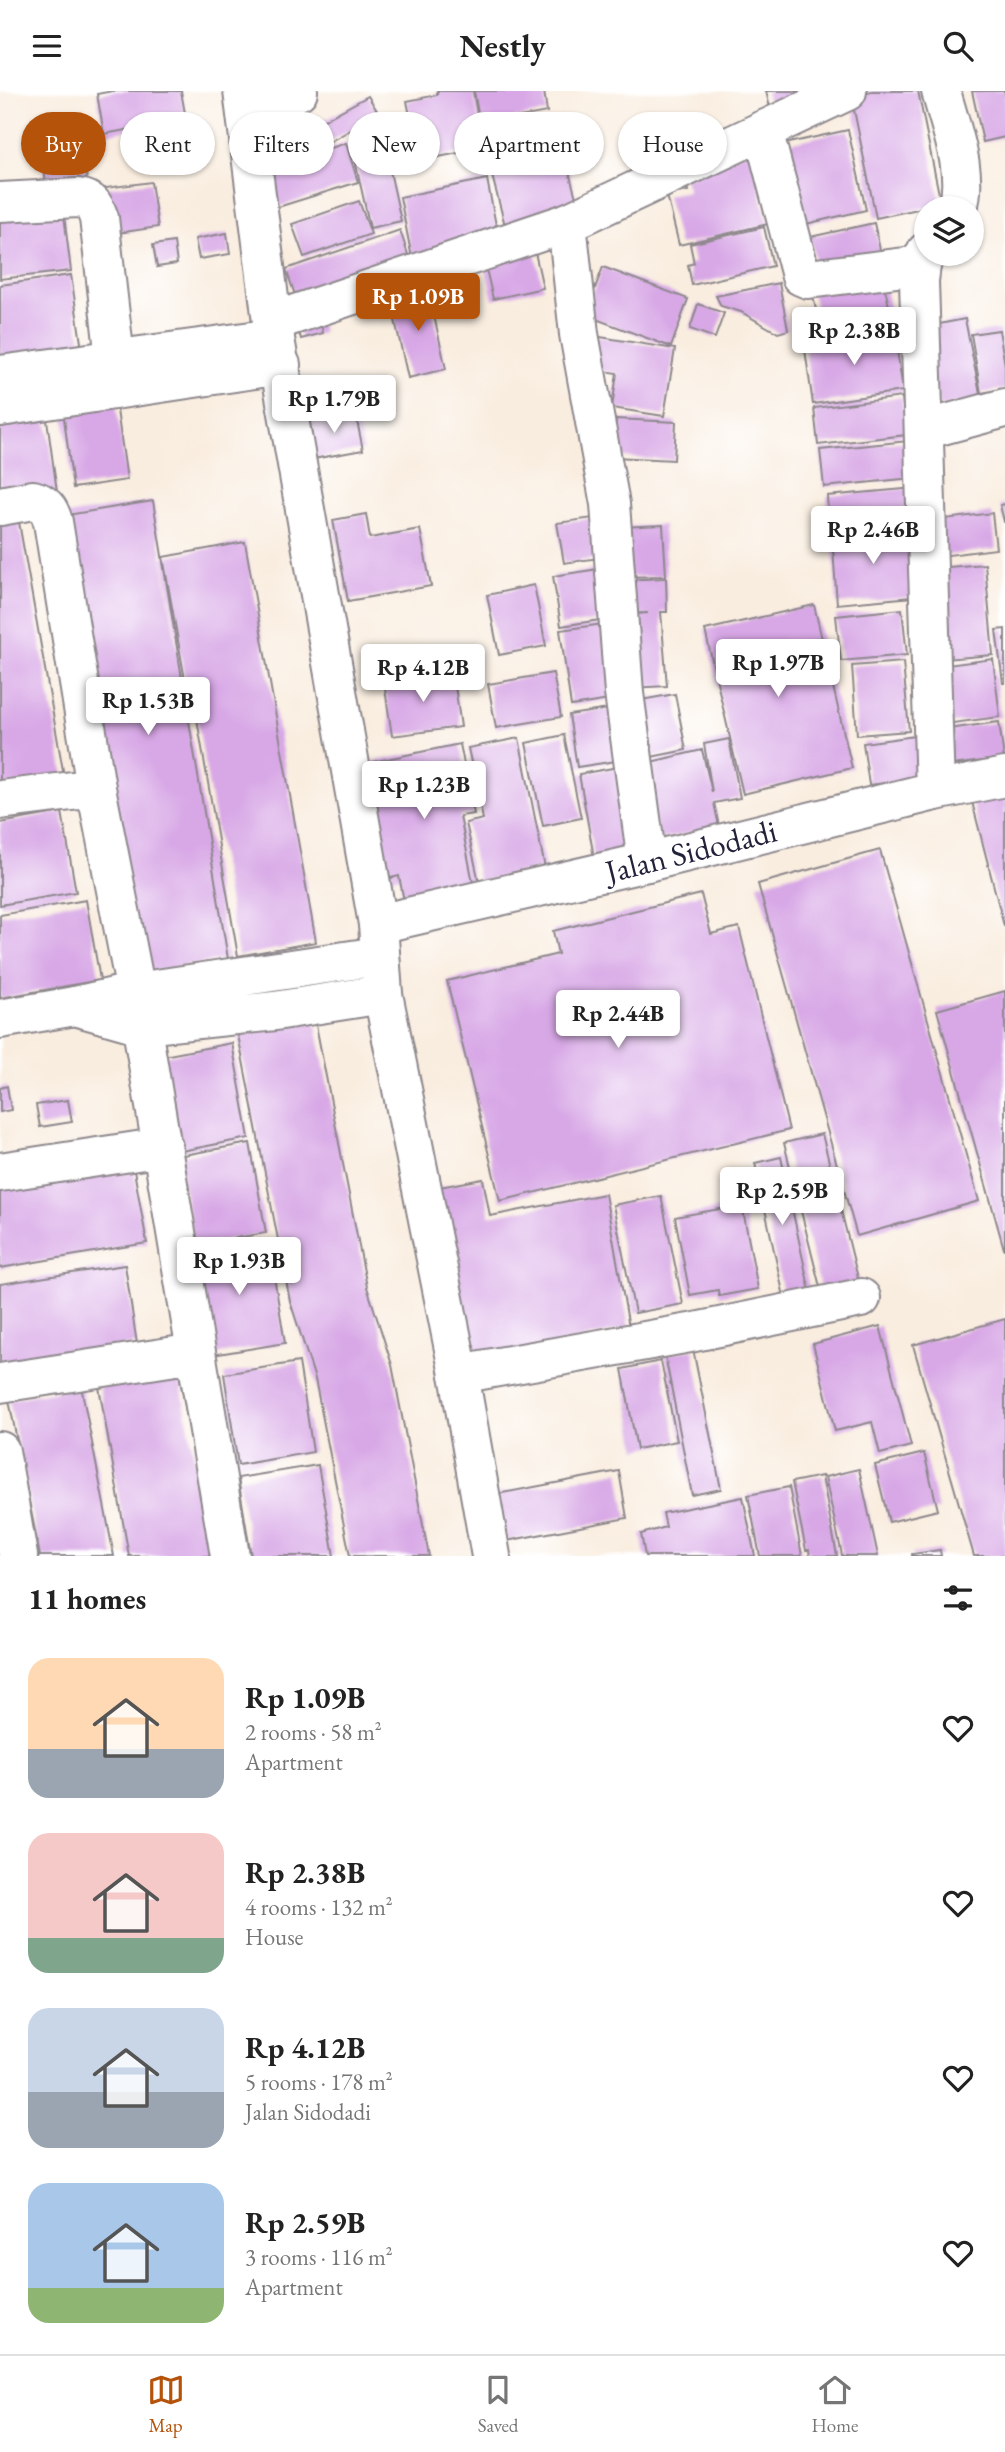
<!DOCTYPE html>
<meta charset="utf-8">
<style>
body{margin:0;font-family:"EB Garamond",serif;background:#f6f6f6;color:#222;height:100vh;display:flex;flex-direction:column;font-size:26px;white-space:nowrap}
*{box-sizing:border-box;margin:0}
p{font-size:23px;color:#767676}
.icon{flex:none;width:38px;height:38px;fill:none;stroke:currentColor;stroke-width:2;stroke-linecap:round;stroke-linejoin:round}
.map{position:relative;height:1465px;overflow:hidden}
.sheet{display:flex;flex-direction:column;background:#fff;flex:1}
.sheet>*{flex:none}
.top-card{position:absolute;left:21px;top:21px;width:964px;height:63px;display:flex;gap:14px}
.tools{position:absolute;left:914px;top:105px;display:grid;gap:14px}
.tools a{display:grid;place-items:center;width:70px;height:70px;border-radius:50%;background:#fff;box-shadow:0 2px 5px #0004;font-size:35px}
.price{position:absolute;translate:-50% -60px;padding:0 16px;border-radius:7px;background:#fff;color:#222;font-size:23px;line-height:46px;filter:drop-shadow(0 2px 4px #0008)}
.price::after{content:'';position:absolute;left:50%;top:42px;width:21px;height:16px;margin-left:-10px;background:inherit;clip-path:polygon(0 0,100% 0,50% 100%)}
.price.on{background:#b45309;color:#fff}
ul{padding:0;list-style:none}
li{display:flex;align-items:center;gap:21px;height:175px;padding:0 28px}
li span{display:grid;place-items:center;flex:none;width:196px;height:140px;border-radius:21px;color:#555}
li>.icon{margin-inline-start:auto}
span .icon{width:84px;height:84px;fill:#fffc;stroke-width:1}
li b{font-size:30px}
h2{display:flex;justify-content:space-between;align-items:center;height:84px;padding:0 28px;font-size:30px}
.tag{padding:0 24px;border-radius:32px;background:#fff;box-shadow:0 2px 5px #0004;font-size:24px;line-height:63px}
.tag.on{background:#b45309;color:#fff}
header{display:flex;justify-content:space-between;align-items:center;height:91px;padding:0 28px;background:#fff;font-size:32px;font-weight:700}
.tab-bar{display:flex;justify-content:space-around;align-items:center;height:98px;border-top:2px solid #e0e0e0;background:#fff;font-size:19px;color:#767676}
.tab-bar a{display:grid;justify-items:center;gap:4px}
.tab-bar .on{color:#b45309}
.map>svg:first-child{display:block}
.building{fill:#d8a8e6}
.lines{fill:none;stroke-linecap:round;stroke-linejoin:round}
.minor-casing{stroke:#8e888d;stroke-width:42}
.minor{stroke:#fff;stroke-width:38}
.labels{text-anchor:middle;stroke-width:7;stroke-linejoin:round;paint-order:stroke}
.street-label{font-size:32px;fill:#22223b;stroke:#fff}
</style>
<header><svg class="icon" aria-label="menu" viewBox="0 0 24 24"><path d="M4 6h16M4 12h16M4 18h16"/></svg>Nestly<svg class="icon" aria-label="search" viewBox="0 0 24 24"><circle cx="10" cy="10" r="6"/><path d="M15 15l6 6"/></svg></header>
<div class="map">
<svg width="1005" height="1465" viewBox="0 0 1005 1465">
<rect width="100%" height="100%" fill="#fff"/>
<filter id="ink" filterUnits="userSpaceOnUse"><feTurbulence type="fractalNoise" baseFrequency=".0143" numOctaves="2"/><feDisplacementMap in="SourceGraphic" scale="14" xChannelSelector="R" yChannelSelector="G"/><feConvolveMatrix kernelMatrix="1 2 1 2 8 2 1 2 1" color-interpolation-filters="sRGB"/></filter>
<filter id="wash" filterUnits="userSpaceOnUse"><feTurbulence type="fractalNoise" baseFrequency=".00686" numOctaves="4" result="noise"/><feDisplacementMap in="SourceGraphic" scale="28" xChannelSelector="R" yChannelSelector="G"/><feGaussianBlur stdDeviation="1.57" result="paint"/><feColorMatrix in="noise" values="0 0 0 0 0 0 0 0 0 0 0 0 0 0 0 0 0 1.4 0 .05"/><feComposite in="paint" operator="in"/></filter>
<g filter="url(#wash)">
<rect width="100%" height="100%" fill="#f9eddf"/>
<g id="blocks">
<g class="building">
<polygon points="113,0 181,0 186,28 104,43 97,3"/>
<polygon points="437,0 473,0 483,57 419,70 407,10 437,4"/>
<polygon points="474,0 544,0 547,21 480,33"/>
<polygon points="766,0 833,0 770,17"/>
<polygon points="872,0 918,0 941,113 876,127 851,4"/>
<polygon points="972,0 1005,0 1005,46 983,51"/>
<polygon points="368,5 379,23 322,55 312,36"/>
<polygon points="555,28 580,122 507,142 482,46"/>
<polygon points="848,39 866,119 797,135 779,54"/>
<polygon points="382,44 401,130 370,137 351,51"/>
<polygon points="83,50 87,90 46,94 41,54"/>
<polygon points="346,52 358,91 275,117 263,79"/>
<polygon points="750,59 768,133 679,154 667,104 688,100 685,87"/>
<polygon points="487,88 499,150 412,167 400,106"/>
<polygon points="151,91 158,136 104,144 98,98"/>
<polygon points="359,110 371,143 304,166 292,133"/>
<polygon points="63,116 71,180 0,188 0,123"/>
<polygon points="874,132 883,172 819,186 810,146"/>
<polygon points="764,136 773,175 692,194 688,174 694,172 690,153"/>
<polygon points="400,139 413,179 300,218 286,178"/>
<polygon points="227,142 230,163 199,168 195,148"/>
<polygon points="174,151 177,173 157,176 153,154"/>
<polygon points="534,157 543,197 493,208 484,169"/>
<polygon points="603,176 688,208 671,256 585,224"/>
<polygon points="71,184 82,259 0,270 0,194"/>
<polygon points="882,185 892,228 822,245 812,201"/>
<polygon points="779,192 788,239 778,242 741,221 721,215 716,205"/>
<polygon points="428,198 446,278 408,287 390,207"/>
<polygon points="698,213 724,222 715,247 690,238"/>
<polygon points="318,221 323,242 301,248 295,227"/>
<polygon points="965,228 981,308 939,316 924,236"/>
<polygon points="894,238 903,300 813,313 804,252"/>
<polygon points="999,239 1005,274 1005,298 981,302 971,243"/>
<polygon points="594,245 675,258 664,325 612,317 617,282 590,278"/>
<polygon points="902,306 906,344 818,354 814,317"/>
<polygon points="116,312 127,389 73,397 63,319"/>
<polygon points="355,320 363,359 313,368 305,329"/>
<polygon points="616,328 676,331 674,369 614,366"/>
<polygon points="47,329 57,401 0,409 0,336"/>
<polygon points="908,350 912,387 824,396 820,359"/>
<polygon points="915,397 918,431 829,439 827,405"/>
<polygon points="153,410 228,868 142,882 67,424"/>
<polygon points="1005,413 1005,431 1004,431 1000,414"/>
<polygon points="17,420 64,685 0,696 0,423"/>
<polygon points="992,422 996,458 941,465 937,429"/>
<polygon points="366,423 370,447 420,438 431,495 348,510 333,429"/>
<polygon points="600,426 607,466 564,472 557,432"/>
<polygon points="663,434 666,485 622,486 620,436"/>
<polygon points="911,437 912,506 837,513 832,444"/>
<polygon points="245,451 316,851 238,865 192,599 187,600 163,466"/>
<polygon points="985,473 993,564 944,568 936,477"/>
<polygon points="605,477 613,527 561,535 553,485"/>
<polygon points="666,487 667,521 661,521 667,595 630,597 625,524 648,522 624,523 622,489"/>
<polygon points="534,494 546,555 499,564 487,504"/>
<polygon points="814,514 852,677 743,703 705,539"/>
<polygon points="902,518 907,564 841,570 836,525"/>
<polygon points="611,532 622,607 571,615 560,539"/>
<polygon points="1005,538 1005,592 1003,592 996,539"/>
<polygon points="993,568 1000,626 945,633 939,575"/>
<polygon points="903,571 909,640 857,644 852,575"/>
<polygon points="453,581 461,636 392,645 384,591"/>
<polygon points="553,582 561,626 496,637 488,593"/>
<polygon points="675,603 686,659 641,668 630,611"/>
<polygon points="615,617 623,669 577,676 569,624"/>
<polygon points="999,631 1004,667 945,675 941,639"/>
<polygon points="564,644 581,727 543,735 526,652"/>
<polygon points="923,644 928,687 869,694 863,652"/>
<polygon points="519,647 545,777 479,791 466,732 483,728 468,657"/>
<polygon points="729,648 740,707 714,712 719,735 659,749 642,673 702,659 712,701 704,653"/>
<polygon points="460,653 474,723 460,725 474,797 404,810 399,785 387,788 370,706 379,704 372,671"/>
<polygon points="624,675 640,764 595,772 579,683"/>
<polygon points="1005,699 1005,835 1004,835 971,707"/>
<polygon points="62,721 76,801 0,814 0,732"/>
<polygon points="880,759 979,1110 857,1145 758,793"/>
<polygon points="701,803 711,843 739,836 789,1039 500,1110 447,890 558,863 553,840"/>
<polygon points="86,809 100,889 0,907 0,824"/>
<polygon points="1005,900 1005,1158 1004,1158 937,919"/>
<polygon points="315,929 367,1196 392,1274 429,1465 350,1465 315,1288 290,1210 238,944"/>
<polygon points="232,952 249,1047 176,1061 158,966"/>
<polygon points="7,995 11,1019 0,1021 0,997"/>
<polygon points="68,1009 72,1031 40,1036 36,1014"/>
<polygon points="822,1043 861,1199 823,1208 784,1052"/>
<polygon points="250,1052 266,1142 194,1154 178,1065"/>
<polygon points="781,1066 810,1201 784,1206 755,1072"/>
<polygon points="133,1074 147,1152 0,1177 0,1097"/>
<polygon points="483,1088 490,1125 605,1103 629,1236 467,1276 434,1097"/>
<polygon points="661,1105 683,1213 635,1222 613,1114"/>
<polygon points="742,1114 758,1198 719,1205 718,1199 690,1204 675,1126"/>
<polygon points="268,1149 285,1252 212,1264 193,1162"/>
<polygon points="125,1174 137,1253 0,1274 0,1193"/>
<polygon points="1005,1228 1005,1465 974,1465 913,1254"/>
<polygon points="880,1235 911,1355 880,1363 872,1331 835,1340 813,1253"/>
<polygon points="693,1258 721,1398 692,1404 665,1264"/>
<polygon points="661,1270 677,1350 637,1358 622,1278"/>
<polygon points="299,1271 313,1361 238,1374 224,1283"/>
<polygon points="179,1282 212,1465 129,1465 99,1296"/>
<polygon points="81,1295 114,1465 40,1465 9,1309"/>
<polygon points="924,1362 938,1419 889,1431 875,1374"/>
<polygon points="318,1374 334,1465 251,1465 238,1387"/>
<polygon points="859,1378 875,1451 878,1465 842,1465 841,1459 825,1386"/>
<polygon points="619,1380 627,1427 506,1450 497,1403"/>
<polygon points="822,1385 835,1454 837,1465 810,1465 809,1459 806,1459 792,1391"/>
<polygon points="789,1396 802,1465 760,1465 748,1404"/>
<polygon points="743,1406 755,1465 645,1465 641,1443 666,1436 663,1422"/>
<polygon points="940,1459 941,1465 912,1465 912,1463"/>
</g>
</g>
</g>
<g filter="url(#ink)">
<use href="#blocks" fill-opacity="0" stroke="#8e888d" stroke-width="2"/>
<g class="lines">
<defs>
<g id="minor">
<polyline points="243,0 272,231 378,833 383,903 459,1283 491,1465"/>
<path d="M941,0C950,36 969,80 958,117"/>
<polyline points="247,27 298,0"/>
<polyline points="763,39 801,185 808,188 921,174"/>
<path d="M0,111L78,107C92,109 94,114 99,127L115,268"/>
<polyline points="567,132 579,243 610,413 624,602 647,771"/>
<polyline points="926,161 921,174 919,190 935,700"/>
<polyline points="272,231 567,132 847,0"/>
<polyline points="0,284 275,247"/>
<polyline points="0,316 281,274"/>
<polyline points="924,339 1005,317"/>
<path d="M0,415L33,409C45,412 50,419 53,431L96,697L136,901L230,1465"/>
<polyline points="0,709 96,697"/>
<polyline points="378,833 647,771 935,700 1005,686"/>
<polyline points="379,865 136,901 75,915 142,934 275,920 383,903"/>
<polyline points="0,928 75,915"/>
<polyline points="0,1081 163,1056"/>
<polyline points="459,1283 690,1242 861,1207"/>
<polyline points="0,1292 195,1262"/>
<polyline points="0,1360 18,1465"/>
</g>
</defs>
<use href="#minor" class="minor-casing"/>
<use href="#minor" class="minor"/>
</g>
</g>
<g class="labels">
<g class="street-label">
<text transform="translate(691 760) rotate(-14)" y="11">Jalan Sidodadi</text>
</g>
</g>
</svg>
<div class="tools">
<a><svg class="icon" aria-label="layers" viewBox="0 0 24 24"><path d="M12 4l9 5-9 5-9-5zM3 14l9 5 9-5"/></svg></a>
</div>
<b class="price on" style="left:418px;top:242px">Rp 1.09B</b>
<b class="price" style="left:854px;top:276px">Rp 2.38B</b>
<b class="price" style="left:334px;top:344px">Rp 1.79B</b>
<b class="price" style="left:873px;top:475px">Rp 2.46B</b>
<b class="price" style="left:778px;top:608px">Rp 1.97B</b>
<b class="price" style="left:423px;top:613px">Rp 4.12B</b>
<b class="price" style="left:148px;top:646px">Rp 1.53B</b>
<b class="price" style="left:424px;top:730px">Rp 1.23B</b>
<b class="price" style="left:618px;top:959px">Rp 2.44B</b>
<b class="price" style="left:782px;top:1136px">Rp 2.59B</b>
<b class="price" style="left:239px;top:1206px">Rp 1.93B</b>
<div class="top-card">
<a class="tag on">Buy</a>
<a class="tag">Rent</a>
<a class="tag">Filters</a>
<a class="tag">New</a>
<a class="tag">Apartment</a>
<a class="tag">House</a>
</div>
</div>
<section class="sheet">
<h2>11 homes<svg class="icon" aria-label="filters" viewBox="0 0 24 24"><path d="M4 7h16M4 17h16"/><circle cx="9" cy="7" r="2"/><circle cx="15" cy="17" r="2"/></svg></h2>
<ul>
<li><span style="background:linear-gradient(#ffd9b3 65%,#9aa5b1 0)"><svg class="icon" aria-label="home" viewBox="0 0 24 24"><path d="M3 11l9-7 9 7M6 9v11h12V9"/></svg></span><div><b>Rp 1.09B</b><p>2 rooms · 58 m²</p><p>Apartment</p></div><svg class="icon" aria-label="heart" viewBox="0 0 24 24"><path d="M12 20l-8-8c-3-5 5-10 8-4 3-6 11-1 8 4z"/></svg></li>
<li><span style="background:linear-gradient(#f6c9c9 75%,#7fa58c 0)"><svg class="icon" aria-label="home" viewBox="0 0 24 24"><path d="M3 11l9-7 9 7M6 9v11h12V9"/></svg></span><div><b>Rp 2.38B</b><p>4 rooms · 132 m²</p><p>House</p></div><svg class="icon" aria-label="heart" viewBox="0 0 24 24"><path d="M12 20l-8-8c-3-5 5-10 8-4 3-6 11-1 8 4z"/></svg></li>
<li><span style="background:linear-gradient(#c9d6e8 60%,#9aa5b1 0)"><svg class="icon" aria-label="home" viewBox="0 0 24 24"><path d="M3 11l9-7 9 7M6 9v11h12V9"/></svg></span><div><b>Rp 4.12B</b><p>5 rooms · 178 m²</p><p>Jalan Sidodadi</p></div><svg class="icon" aria-label="heart" viewBox="0 0 24 24"><path d="M12 20l-8-8c-3-5 5-10 8-4 3-6 11-1 8 4z"/></svg></li>
<li><span style="background:linear-gradient(#a9c7e8 75%,#8fb573 0)"><svg class="icon" aria-label="home" viewBox="0 0 24 24"><path d="M3 11l9-7 9 7M6 9v11h12V9"/></svg></span><div><b>Rp 2.59B</b><p>3 rooms · 116 m²</p><p>Apartment</p></div><svg class="icon" aria-label="heart" viewBox="0 0 24 24"><path d="M12 20l-8-8c-3-5 5-10 8-4 3-6 11-1 8 4z"/></svg></li>
</ul>
</section>
<nav class="tab-bar">
<a class="on"><svg class="icon" aria-label="map" viewBox="0 0 24 24"><path d="M3 6l6-2 6 2 6-2v14l-6 2-6-2-6 2zM9 4v14M15 6v14"/></svg>Map</a>
<a><svg class="icon" aria-label="saved" viewBox="0 0 24 24"><path d="M7 4h10v16l-5-4-5 4z"/></svg>Saved</a>
<a><svg class="icon" aria-label="home" viewBox="0 0 24 24"><path d="M3 11l9-7 9 7M6 9v11h12V9"/></svg>Home</a>
</nav>
